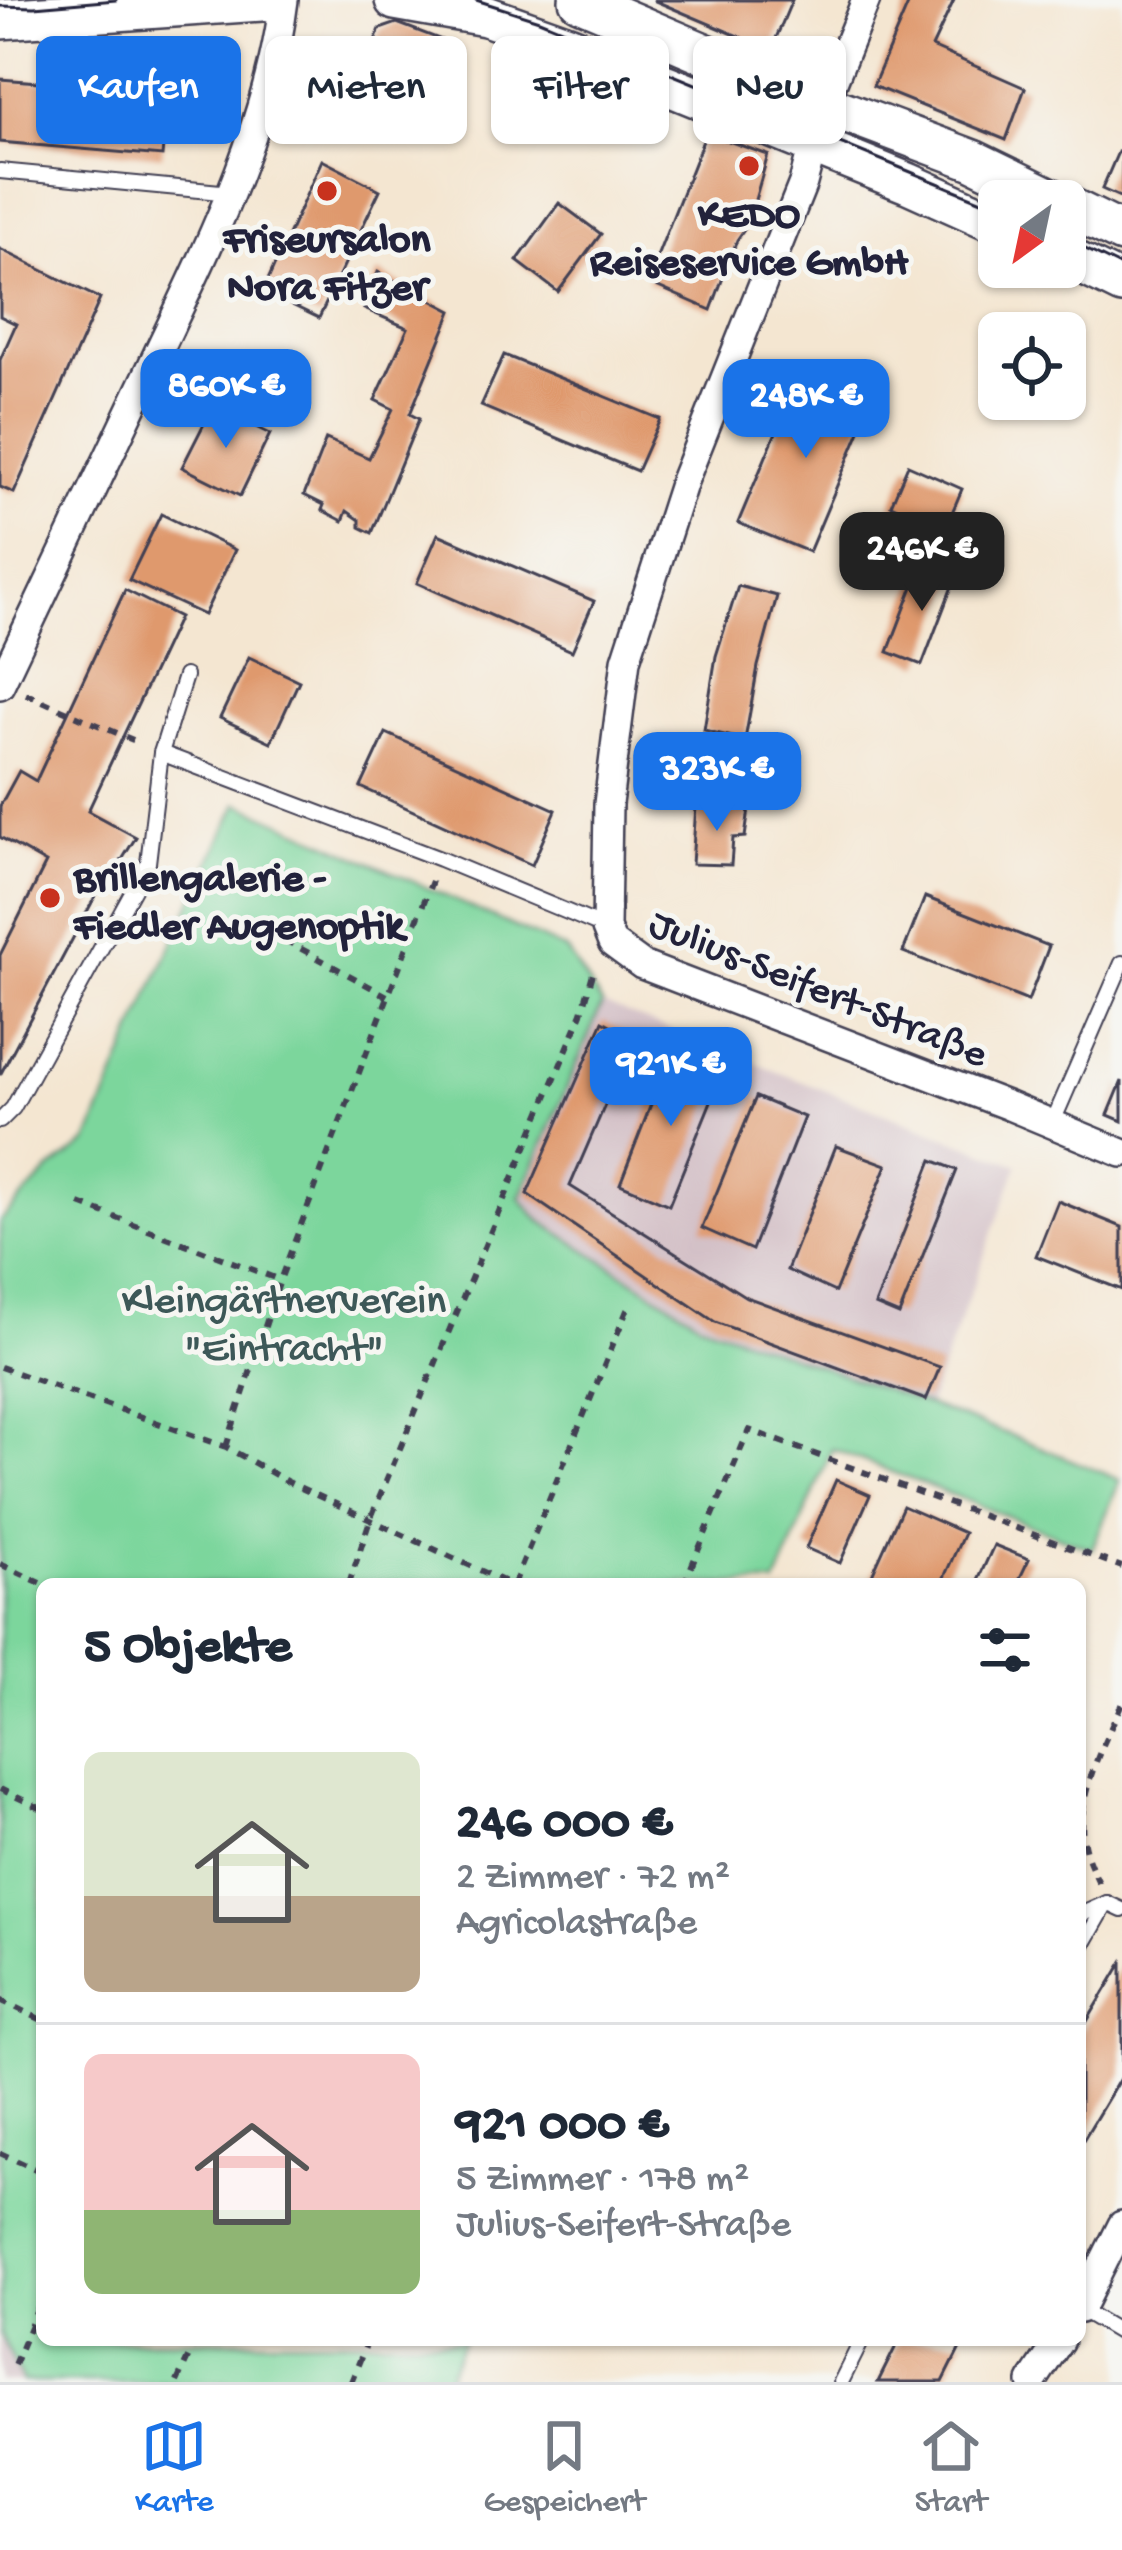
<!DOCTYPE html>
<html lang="de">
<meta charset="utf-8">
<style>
body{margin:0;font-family:"Gochi Hand",sans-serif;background:#f6f6f7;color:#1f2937;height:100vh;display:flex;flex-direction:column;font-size:45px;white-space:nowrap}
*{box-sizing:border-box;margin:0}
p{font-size:39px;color:#747a83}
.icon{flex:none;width:66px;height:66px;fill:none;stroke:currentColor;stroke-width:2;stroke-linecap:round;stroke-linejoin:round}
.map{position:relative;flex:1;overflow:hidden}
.drawer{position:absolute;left:36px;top:1578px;width:1050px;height:768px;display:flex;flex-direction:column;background:#fff;border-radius:18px;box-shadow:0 3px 9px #0004}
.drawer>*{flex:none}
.hud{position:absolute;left:36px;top:36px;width:1050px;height:108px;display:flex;gap:24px}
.needle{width:78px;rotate:213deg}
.tools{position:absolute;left:978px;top:180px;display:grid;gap:24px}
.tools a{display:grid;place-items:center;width:108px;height:108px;border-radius:18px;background:#fff;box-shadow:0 3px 9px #0004;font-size:60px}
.price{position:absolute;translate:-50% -102px;padding:0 27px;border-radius:24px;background:#1a73e8;color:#fff;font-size:39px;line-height:78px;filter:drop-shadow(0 3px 6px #0008)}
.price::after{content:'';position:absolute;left:50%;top:72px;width:36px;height:27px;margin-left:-18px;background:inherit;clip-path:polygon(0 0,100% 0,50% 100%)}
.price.selected{background:#222;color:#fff}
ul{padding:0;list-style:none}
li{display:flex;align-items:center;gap:36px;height:300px;padding:0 48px}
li+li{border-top:3px solid #e0e1e3}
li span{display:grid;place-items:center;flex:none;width:336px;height:240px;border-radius:18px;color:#555}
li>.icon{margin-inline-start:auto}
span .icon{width:144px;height:144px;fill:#fffc;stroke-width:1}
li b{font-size:51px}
h2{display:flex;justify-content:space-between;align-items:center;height:144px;padding:0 48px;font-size:51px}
.chip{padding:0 42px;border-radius:18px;background:#fff;box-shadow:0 3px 9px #0004;font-size:42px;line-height:108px}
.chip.selected{background:#1a73e8;color:#fff}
.tab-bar{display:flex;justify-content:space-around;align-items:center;height:168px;border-top:3px solid #e0e1e3;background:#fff;font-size:33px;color:#747a83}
.tab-bar a{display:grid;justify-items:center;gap:6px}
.tab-bar .selected{color:#1a73e8}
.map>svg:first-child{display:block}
.industrial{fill:#d2bec5}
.green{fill:#7cd69c;stroke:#4f7c6c;stroke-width:3}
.building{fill:#df996d}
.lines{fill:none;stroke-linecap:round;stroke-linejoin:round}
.lane-casing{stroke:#423f52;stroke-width:18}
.street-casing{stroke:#423f52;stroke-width:32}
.secondary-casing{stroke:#423f52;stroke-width:44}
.path{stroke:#423f52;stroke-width:6;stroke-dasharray:9 9;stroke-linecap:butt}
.lane{stroke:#fff;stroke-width:14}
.street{stroke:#fff;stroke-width:27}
.secondary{stroke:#fff;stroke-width:39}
.tram{stroke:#22223b;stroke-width:3}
.poi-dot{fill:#c8321e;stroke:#f6f6f2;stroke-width:4.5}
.labels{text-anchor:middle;stroke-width:10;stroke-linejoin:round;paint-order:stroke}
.poi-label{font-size:42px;font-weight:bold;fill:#22223b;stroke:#f6f6f2}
.street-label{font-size:42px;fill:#22223b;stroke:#f6f6f2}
.park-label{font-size:42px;fill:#3d5858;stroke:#f6f6f2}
</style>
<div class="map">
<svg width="1122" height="2382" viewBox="0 0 1122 2382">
<rect width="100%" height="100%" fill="#f6f6f2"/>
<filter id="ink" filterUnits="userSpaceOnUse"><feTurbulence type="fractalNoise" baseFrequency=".00833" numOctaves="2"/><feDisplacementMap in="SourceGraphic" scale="24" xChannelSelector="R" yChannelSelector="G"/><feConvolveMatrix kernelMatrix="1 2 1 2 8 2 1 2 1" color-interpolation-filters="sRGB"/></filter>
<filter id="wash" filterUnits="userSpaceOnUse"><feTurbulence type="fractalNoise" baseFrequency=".004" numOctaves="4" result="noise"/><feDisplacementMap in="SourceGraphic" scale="48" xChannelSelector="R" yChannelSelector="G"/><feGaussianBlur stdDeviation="2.7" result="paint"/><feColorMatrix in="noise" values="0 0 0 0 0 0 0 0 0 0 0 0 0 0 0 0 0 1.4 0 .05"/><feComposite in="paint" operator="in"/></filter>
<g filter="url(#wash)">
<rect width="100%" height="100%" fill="#f4e6d1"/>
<g class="industrial">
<polygon points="602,1004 1018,1165 928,1406 701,1323 539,1220 520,1199"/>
<polygon points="0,2333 23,2382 0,2382"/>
</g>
<polygon class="green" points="238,803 566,950 602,1004 520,1198 539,1220 701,1323 1018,1438 1120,1480 1092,1549 832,1449 776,1584 42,1584 42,2340 463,2340 446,2382 23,2382 0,2333 0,1221 50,1170 88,1142 152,988"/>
<g id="blocks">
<g class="building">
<polygon points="653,0 792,0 771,50"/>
<polygon points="910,0 954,0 932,47 1025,88 1006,140 873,86"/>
<polygon points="397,23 442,40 424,87 401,79 376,138 342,122 380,29"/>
<polygon points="0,79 168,92 162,156 0,142"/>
<polygon points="706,133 768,155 748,224 737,240 711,310 647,282"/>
<polygon points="1118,152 1122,154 1122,198 1102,189"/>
<polygon points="322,160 380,190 319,318 263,291"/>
<polygon points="559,203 601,234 558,292 517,261"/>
<polygon points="0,249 100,299 14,493 0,487 0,360 16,324 0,316"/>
<polygon points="378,272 452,311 410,414 419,419 372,533 360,527 360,520 347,511 343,521 322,510 324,505 304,495 326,439 369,458 393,409 375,400 408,328 364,309"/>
<polygon points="504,355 660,419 637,471 481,406"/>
<polygon points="803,368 873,400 809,552 738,523"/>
<polygon points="213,406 270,434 240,496 182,467"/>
<polygon points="908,465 962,489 945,529 891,505"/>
<polygon points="161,514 235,550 204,615 129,580"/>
<polygon points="438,534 594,601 572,651 417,583"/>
<polygon points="922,563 956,576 922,665 888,652"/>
<polygon points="738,586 777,596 758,666 745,740 704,730 716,656"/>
<polygon points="125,590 179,617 88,811 136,837 102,892 97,893 0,1075 0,955 46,863 0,837 0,806 19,771 36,781"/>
<polygon points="249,657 299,681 271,742 220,718"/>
<polygon points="386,733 556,810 532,865 361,787"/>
<polygon points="696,806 749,809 745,837 733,838 731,865 692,864"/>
<polygon points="925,897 1049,946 1028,1001 903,952"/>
<polygon points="603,1021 634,1038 570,1186 746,1297 940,1367 926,1400 715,1322 527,1194"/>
<polygon points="671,1053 722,1074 669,1205 620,1184"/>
<polygon points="1122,1081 1122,1121 1108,1115"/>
<polygon points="756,1097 804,1117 752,1250 702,1228"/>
<polygon points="836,1146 887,1165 835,1292 787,1270"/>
<polygon points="932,1160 957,1170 899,1315 875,1305"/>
<polygon points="1058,1201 1122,1227 1122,1290 1036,1256"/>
<polygon points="836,1480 870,1495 840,1563 806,1548"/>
<polygon points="903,1506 964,1533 941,1584 888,1584 871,1577"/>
<polygon points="994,1545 1029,1559 1017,1584 976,1584"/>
<polygon points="1122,1963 1122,2075 1080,2145 1080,2033"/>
<polygon points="899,2340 964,2340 943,2382 878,2382"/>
</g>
</g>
</g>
<g filter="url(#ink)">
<use href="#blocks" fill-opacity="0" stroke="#423f52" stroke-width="3"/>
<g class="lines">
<defs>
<g id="lane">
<polyline points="0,171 231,193"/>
<polyline points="161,753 440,859 606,928"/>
<polyline points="0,1121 13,1108 148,863 161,753 185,676"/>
<polyline points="1052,1124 1122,963"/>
<polyline points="1080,1915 1107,1903 1122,1910"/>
<polyline points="1080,1950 1107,1903"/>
<polyline points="1080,2309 1122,2334"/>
<polyline points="841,2382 862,2340"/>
</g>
<g id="street">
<polyline points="866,0 824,104 803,183 684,481 626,660 608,804 606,928 612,943 642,965 1009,1106 1122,1153"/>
<path d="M0,685C51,577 103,469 154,361C209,245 268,129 284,0"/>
<polyline points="1080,2309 1122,2225"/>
<polyline points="1032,2382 1060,2340"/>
</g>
<g id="secondary">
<polyline points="395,0 486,16 568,45 908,183 999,224"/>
<polyline points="579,0 824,104 973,160 1057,201"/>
<polyline points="0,19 277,0"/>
<polyline points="1065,205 1122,233"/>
<polyline points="1065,256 1122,284"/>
</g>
</defs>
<use href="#lane" class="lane-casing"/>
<use href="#street" class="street-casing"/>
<use href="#secondary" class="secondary-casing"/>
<g class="path">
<polyline points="26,694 133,740"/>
<polyline points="285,940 387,996"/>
<polyline points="80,1204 280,1280"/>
<polyline points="0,1367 226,1447 288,1482 510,1584"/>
<polyline points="226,1447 280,1280 432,881"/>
<polyline points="0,1564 43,1584"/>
<polyline points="349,1584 370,1520 582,1013 595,966"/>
<polyline points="514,1584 630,1303"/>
<polyline points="684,1584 749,1430 1122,1567"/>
<polyline points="0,1789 42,1809"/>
<path d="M1099,1883C1094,1872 1088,1860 1085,1848C1073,1799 1103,1746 1122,1703"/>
<polyline points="0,2000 42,2020"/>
<polyline points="0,2153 42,2172"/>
<polyline points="14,2365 42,2298"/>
<polyline points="177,2382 196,2340"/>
<polyline points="351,2382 368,2340"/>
</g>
<use href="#lane" class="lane"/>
<use href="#street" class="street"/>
<use href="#secondary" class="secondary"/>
<g class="tram">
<polyline points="476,0 539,20 999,208"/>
<polyline points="0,6 34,7 116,0"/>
<polyline points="1065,239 1122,267"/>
</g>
</g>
</g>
<g class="poi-dot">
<circle cx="749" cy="166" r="12"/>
<circle cx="327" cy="191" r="12"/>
<circle cx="50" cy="898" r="12"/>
</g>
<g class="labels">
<g class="poi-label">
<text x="749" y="225">KEDO<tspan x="749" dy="48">Reiseservice GmbH</tspan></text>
<text x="327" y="250">Friseursalon<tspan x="327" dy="48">Nora Fitzer</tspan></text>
<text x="74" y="889" text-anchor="start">Brillengalerie -<tspan x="74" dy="48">Fiedler Augenoptik</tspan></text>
</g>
<g class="street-label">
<text transform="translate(820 985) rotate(22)" y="15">Julius-Seifert-Straße</text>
</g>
<g class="park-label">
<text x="284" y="1311">Kleingärtnerverein<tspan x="284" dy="48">"Eintracht"</tspan></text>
</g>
</g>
</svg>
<div class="tools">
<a><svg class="needle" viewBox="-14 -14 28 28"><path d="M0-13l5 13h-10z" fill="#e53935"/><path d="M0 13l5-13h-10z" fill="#747a83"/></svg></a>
<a><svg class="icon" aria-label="locate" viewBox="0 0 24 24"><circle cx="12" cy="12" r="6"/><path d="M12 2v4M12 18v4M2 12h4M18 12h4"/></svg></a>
</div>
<b class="price" style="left:226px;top:451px">860K €</b>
<b class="price" style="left:806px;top:461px">248K €</b>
<b class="price selected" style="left:922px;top:614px">246K €</b>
<b class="price" style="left:717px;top:834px">323K €</b>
<b class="price" style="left:671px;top:1129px">921K €</b>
<div class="hud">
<a class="chip selected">Kaufen</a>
<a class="chip">Mieten</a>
<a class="chip">Filter</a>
<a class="chip">Neu</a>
</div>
<section class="drawer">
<h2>5 Objekte<svg class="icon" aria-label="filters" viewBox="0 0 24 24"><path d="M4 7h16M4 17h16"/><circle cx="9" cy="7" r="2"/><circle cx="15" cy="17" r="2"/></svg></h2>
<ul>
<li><span style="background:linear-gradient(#dfe7d0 60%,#b9a48a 0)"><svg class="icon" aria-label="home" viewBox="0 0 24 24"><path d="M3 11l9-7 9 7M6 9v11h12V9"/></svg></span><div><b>246 000 €</b><p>2 Zimmer · 72 m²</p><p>Agricolastraße</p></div></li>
<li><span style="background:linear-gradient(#f6c9c9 65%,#8fb573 0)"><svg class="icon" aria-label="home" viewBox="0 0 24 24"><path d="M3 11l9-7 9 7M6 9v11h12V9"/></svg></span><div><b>921 000 €</b><p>5 Zimmer · 178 m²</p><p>Julius-Seifert-Straße</p></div></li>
</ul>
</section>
</div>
<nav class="tab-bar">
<a class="selected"><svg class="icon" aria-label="map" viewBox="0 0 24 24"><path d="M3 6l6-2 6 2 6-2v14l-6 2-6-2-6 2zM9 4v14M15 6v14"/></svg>Karte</a>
<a><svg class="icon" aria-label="saved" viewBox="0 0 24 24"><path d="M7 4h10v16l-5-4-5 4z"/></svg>Gespeichert</a>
<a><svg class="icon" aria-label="home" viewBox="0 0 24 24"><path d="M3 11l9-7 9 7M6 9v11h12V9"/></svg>Start</a>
</nav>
